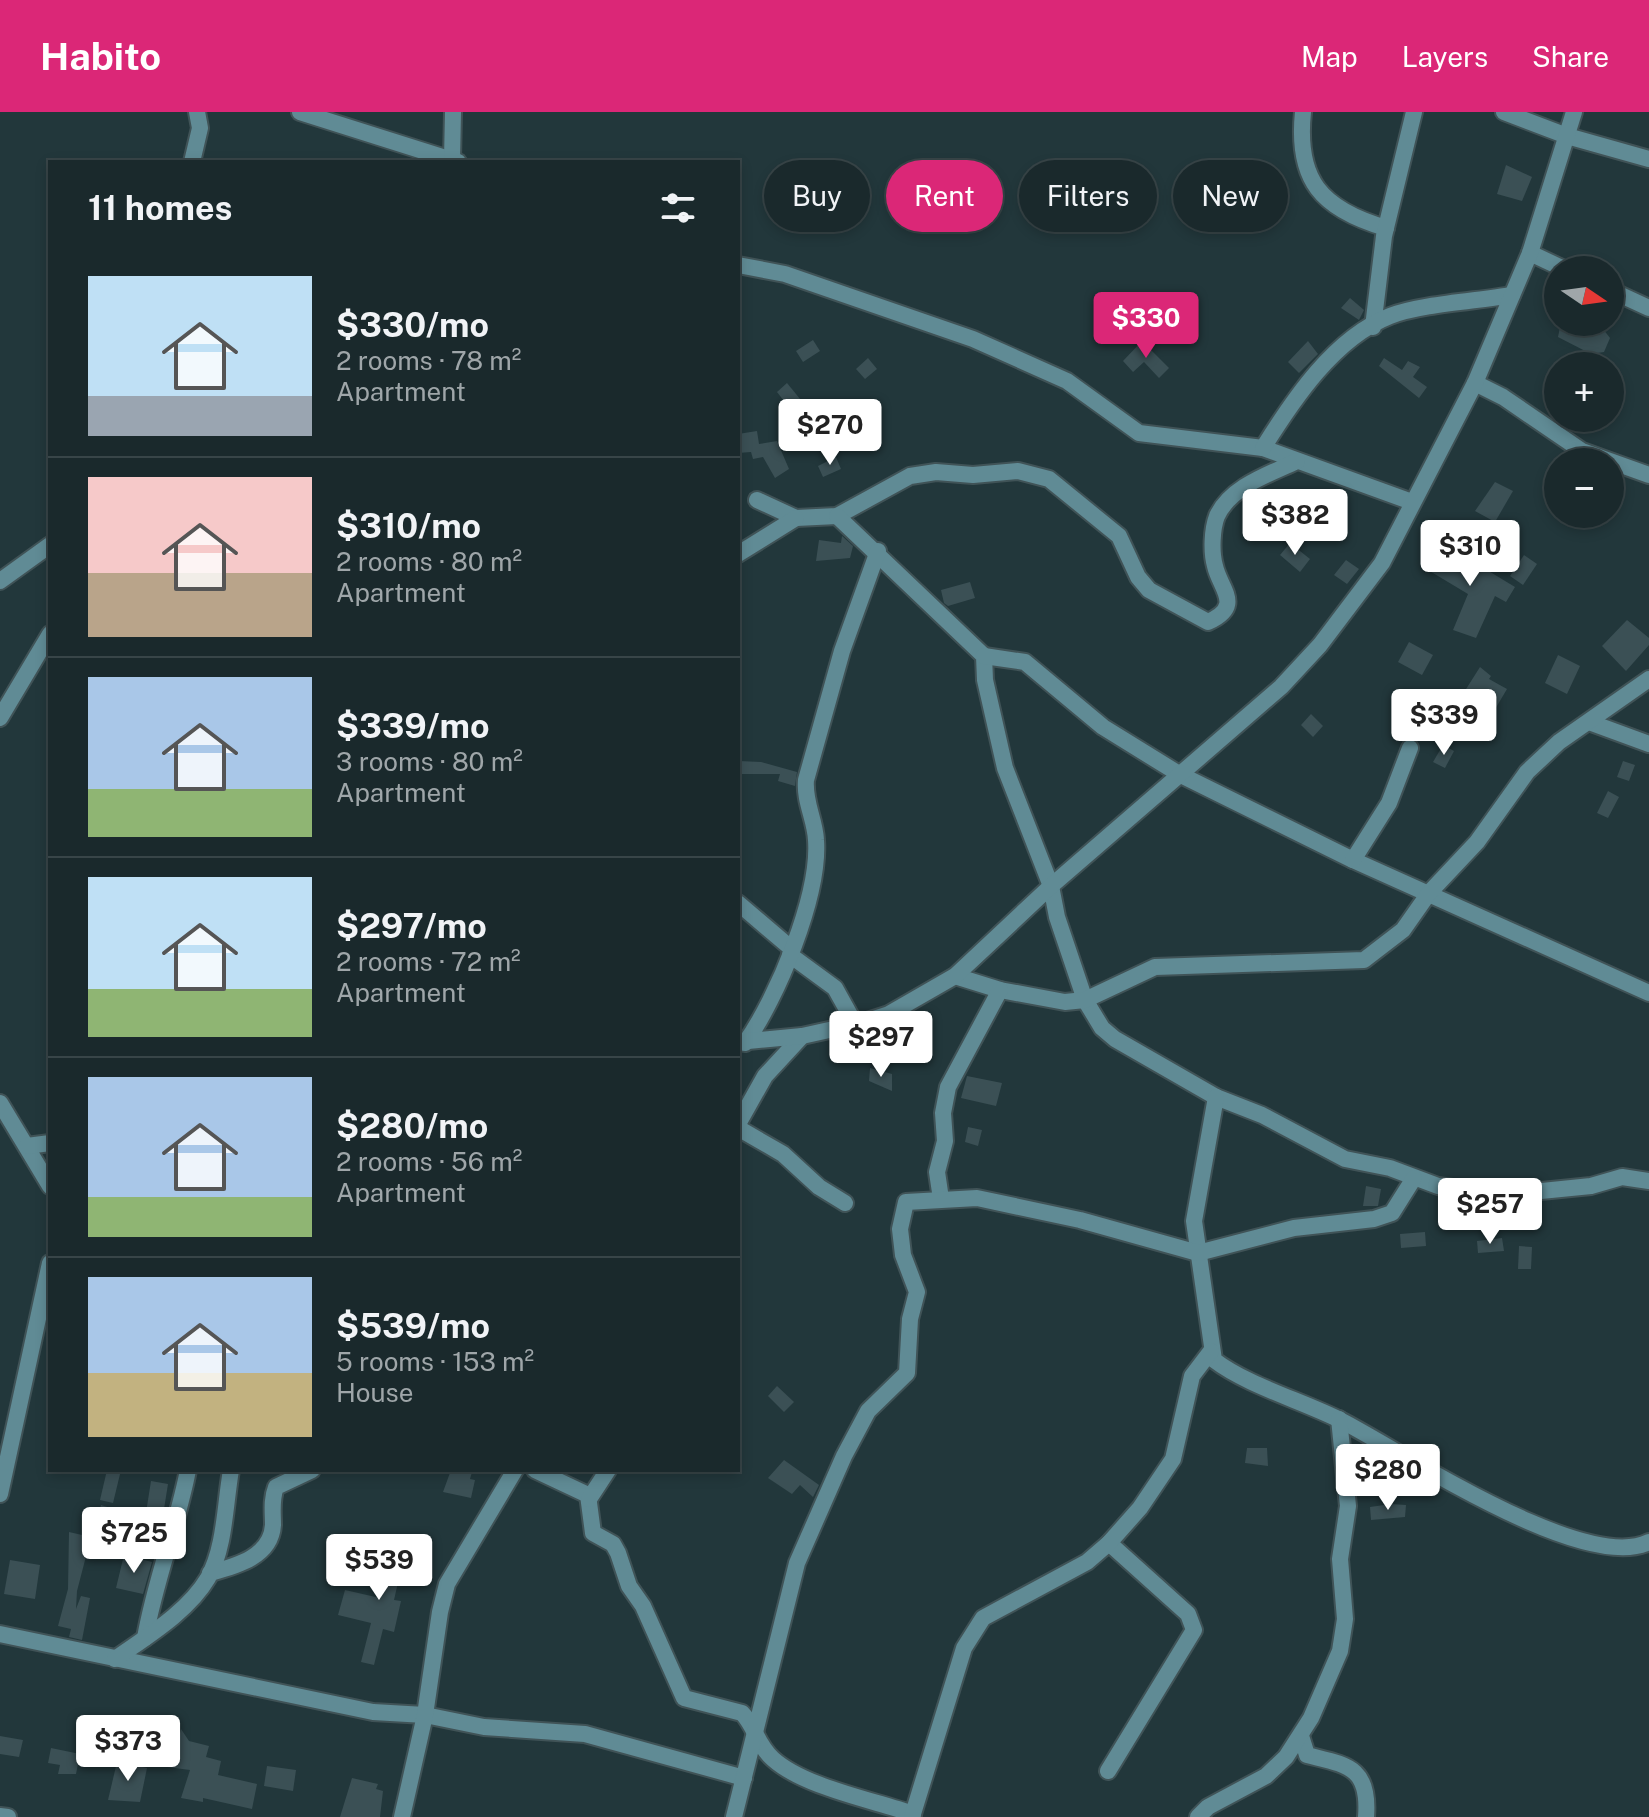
<!DOCTYPE html>
<meta charset="utf-8">
<style>
body{margin:0;font-family:"Public Sans",sans-serif;background:#273538;color:#f1f3f6;height:100vh;display:flex;flex-direction:column;font-size:30px;white-space:nowrap}
*{box-sizing:border-box;margin:0}
p{font-size:26px;color:#9fa6a9}
.icon{flex:none;width:44px;height:44px;fill:none;stroke:currentColor;stroke-width:2;stroke-linecap:round;stroke-linejoin:round}
.map{position:relative;flex:1;overflow:hidden}
.panel{position:absolute;left:48px;top:48px;width:692px;height:1312px;display:flex;flex-direction:column;background:#1a292c;border-radius:0px;box-shadow:0 4px 12px #0003,0 0 0 2px #384548}
.panel>*{flex:none}
.guide{position:absolute;left:764px;top:48px;width:760px;height:72px;display:flex;gap:16px}
.needle{width:52px;rotate:103deg}
.fabs{position:absolute;left:1544px;top:144px;display:grid;gap:16px}
.fabs a{display:grid;place-items:center;width:80px;height:80px;border-radius:50%;background:#1a292c;box-shadow:0 4px 12px #0003,0 0 0 2px #384548;font-size:40px}
.price{position:absolute;translate:-50% -68px;padding:0 18px;border-radius:8px;background:#fff;color:#222;font-size:26px;line-height:52px;filter:drop-shadow(0 2px 4px #0008)}
.price::after{content:'';position:absolute;left:50%;top:48px;width:24px;height:18px;margin-left:-12px;background:inherit;clip-path:polygon(0 0,100% 0,50% 100%)}
.price.current{background:#db2777;color:#fff}
ul{padding:0;list-style:none}
li{display:flex;align-items:center;gap:24px;height:200px;padding:0 40px}
li+li{border-top:2px solid #384548}
li span{display:grid;place-items:center;flex:none;width:224px;height:160px;border-radius:0px;color:#555}
li>.icon{margin-inline-start:auto}
span .icon{width:96px;height:96px;fill:#fffc;stroke-width:1}
li b{font-size:34px}
h2{display:flex;justify-content:space-between;align-items:center;height:96px;padding:0 40px;font-size:34px}
.chip{padding:0 28px;border-radius:36px;background:#1a292c;box-shadow:0 4px 12px #0003,0 0 0 2px #384548;font-size:28px;line-height:72px}
.chip.current{background:#db2777;color:#fff}
header{display:flex;align-items:center;gap:48px;box-sizing:border-box;height:112px;padding:0 40px;background:#db2777;color:#fff}
header strong{font-size:38px}
nav{display:flex;gap:44px;margin-inline-start:auto;font-size:28px}
.map>svg:first-child{display:block}
.building{fill:#3b5055}
.lines{fill:none;stroke-linecap:round;stroke-linejoin:round}
.minor-casing{stroke:#405357;stroke-width:20}
.tertiary-casing{stroke:#405357;stroke-width:20}
.minor{stroke:#608b95;stroke-width:16}
.tertiary{stroke:#608b95;stroke-width:16}
</style>
<header>
<strong>Habito</strong>
<nav><a>Map</a><a>Layers</a><a>Share</a></nav>
</header>
<div class="map">
<svg width="1649" height="1705" viewBox="0 0 1649 1705">
<rect width="100%" height="100%" fill="#22373b"/>
<g class="building">
<polygon points="1506,53 1532,65 1522,89 1497,82"/>
<polygon points="1350,186 1364,198 1359,208 1341,196"/>
<polygon points="1561,210 1600,213 1610,226 1604,240 1591,242 1558,225"/>
<polygon points="813,228 820,239 803,250 796,239"/>
<polygon points="1142,229 1169,256 1159,266 1144,250 1133,260 1123,249"/>
<polygon points="1308,229 1318,242 1299,261 1288,250"/>
<polygon points="868,246 877,257 865,267 856,257"/>
<polygon points="1384,246 1402,258 1408,249 1420,255 1413,265 1427,275 1419,286 1379,254"/>
<polygon points="787,271 805,293 794,302 777,280"/>
<polygon points="757,319 759,332 777,329 789,357 775,366 763,345 753,347 751,340 738,341 738,322"/>
<polygon points="836,345 841,357 823,365 818,354"/>
<polygon points="1495,370 1513,379 1495,410 1475,399"/>
<polygon points="842,424 853,434 850,446 816,449 819,428 841,431"/>
<polygon points="1290,431 1310,447 1300,460 1280,443"/>
<polygon points="1444,432 1515,475 1506,490 1495,484 1476,526 1453,518 1468,482 1428,458"/>
<polygon points="1524,443 1537,452 1523,473 1510,464"/>
<polygon points="1346,448 1359,457 1347,472 1334,463"/>
<polygon points="970,470 975,486 948,494 944,491 941,478"/>
<polygon points="1627,508 1649,526 1649,533 1626,559 1602,534"/>
<polygon points="1409,530 1433,543 1422,563 1398,550"/>
<polygon points="1558,543 1580,554 1567,582 1545,571"/>
<polygon points="1480,555 1491,564 1489,567 1507,577 1494,599 1482,592 1477,597 1461,585"/>
<polygon points="1311,602 1323,614 1313,625 1301,613"/>
<polygon points="1443,633 1454,639 1445,656 1433,650"/>
<polygon points="739,649 761,650 797,660 795,674 778,669 780,662 739,662"/>
<polygon points="1623,649 1635,653 1629,669 1617,665"/>
<polygon points="1608,679 1619,685 1608,706 1597,701"/>
<polygon points="870,956 892,962 892,979 869,969"/>
<polygon points="967,964 1002,971 996,994 961,986"/>
<polygon points="968,1015 982,1018 978,1034 965,1030"/>
<polygon points="1366,1074 1381,1077 1378,1094 1363,1094"/>
<polygon points="1425,1120 1426,1134 1401,1136 1400,1122"/>
<polygon points="1502,1126 1504,1139 1478,1141 1477,1129"/>
<polygon points="1519,1134 1532,1135 1531,1157 1518,1157"/>
<polygon points="777,1274 794,1290 784,1300 768,1284"/>
<polygon points="1247,1336 1267,1336 1268,1354 1245,1351"/>
<polygon points="784,1348 819,1373 813,1385 800,1373 792,1382 768,1366"/>
<polygon points="107,1358 121,1358 113,1391 100,1388"/>
<polygon points="451,1358 472,1360 470,1367 475,1368 471,1386 443,1380"/>
<polygon points="151,1369 168,1372 160,1422 126,1417 120,1435 91,1425 101,1393 145,1407"/>
<polygon points="1391,1392 1406,1393 1405,1405 1371,1408 1370,1395"/>
<polygon points="69,1420 91,1425 77,1479 76,1497 81,1484 90,1486 82,1528 69,1525 71,1517 58,1514 68,1477"/>
<polygon points="396,1423 414,1427 410,1446 404,1444 394,1488 401,1489 394,1520 383,1517 374,1553 361,1550 371,1511 338,1503 345,1478 380,1486"/>
<polygon points="124,1443 152,1450 143,1482 116,1476"/>
<polygon points="10,1448 40,1453 35,1487 4,1482"/>
<polygon points="86,1615 122,1620 118,1643 83,1637"/>
<polygon points="181,1617 189,1629 209,1634 206,1645 221,1649 218,1663 257,1672 252,1697 203,1686 203,1690 181,1686 190,1658 152,1653 157,1634 176,1639"/>
<polygon points="0,1624 23,1628 19,1645 0,1642"/>
<polygon points="51,1636 80,1642 76,1662 58,1662 60,1653 48,1651"/>
<polygon points="117,1650 147,1656 140,1690 108,1688"/>
<polygon points="267,1654 296,1658 293,1679 264,1674"/>
<polygon points="352,1666 378,1672 376,1677 383,1679 380,1705 340,1705"/>
</g>
<g class="lines">
<defs>
<g id="minor">
<polyline points="300,0 458,50"/>
<path d="M1303,0C1296,68 1321,97 1386,116"/>
<polyline points="1504,0 1567,24 1649,47"/>
<polyline points="452,48 453,0"/>
<polyline points="192,50 200,16 197,0"/>
<polyline points="1530,141 1566,158"/>
<polyline points="738,153 785,162 973,227 1067,269 1139,321 1263,336 1412,390"/>
<polyline points="1610,178 1649,196"/>
<polyline points="1373,215 1384,124 1414,0"/>
<polyline points="1475,271 1503,285 1582,339 1649,363"/>
<path d="M1263,336C1293,288 1334,226 1390,204C1421,192 1478,189 1512,183"/>
<path d="M757,388L796,406L837,404L910,364L936,360L973,363L1018,359L1049,367L1119,424L1138,465L1149,478L1208,510C1244,494 1220,477 1215,454C1211,440 1212,417 1217,404C1231,374 1270,362 1297,349"/>
<polyline points="837,404 984,544 985,568 1005,656 1051,774 1057,805 1085,888 1102,916 1115,927 1216,985 1262,1003 1345,1047 1390,1056 1438,1074 1502,1083 1591,1074 1622,1065 1649,1069"/>
<polyline points="738,442 796,406"/>
<polyline points="0,469 50,433"/>
<polyline points="984,544 1025,550 1103,615 1179,662 1353,748 1649,881"/>
<polyline points="1589,610 1649,632"/>
<polyline points="1353,748 1389,691 1410,636"/>
<polyline points="738,791 792,837"/>
<polyline points="790,843 835,876 855,912"/>
<polyline points="955,864 1000,878 1065,890 1085,888 1155,855 1364,848 1403,818 1429,781 1477,730 1527,660 1559,630 1649,567"/>
<path d="M745,931C777,887 820,783 816,728C815,707 804,690 806,668L842,539L878,439"/>
<path d="M1216,985L1194,1109L1214,1248C1248,1274 1303,1289 1342,1309C1402,1340 1584,1462 1649,1430"/>
<polyline points="0,991 50,1074"/>
<polyline points="738,1012 765,964 802,924"/>
<polyline points="738,1016 783,1042 819,1075 845,1091"/>
<polyline points="27,1034 50,1031"/>
<polyline points="941,1087 937,1060 945,1029 943,1001 948,975 1000,878"/>
<path d="M535,1358L588,1383L593,1421L613,1432L618,1441L629,1474L643,1494L684,1586L742,1601C755,1614 757,1633 773,1647C804,1675 873,1688 913,1702"/>
<polyline points="0,1382 50,1151"/>
<polyline points="589,1387 608,1358"/>
<path d="M210,1461C236,1454 271,1445 273,1413C273,1400 271,1388 276,1375L312,1358"/>
<polyline points="0,1522 373,1600 425,1603 484,1615 585,1622 744,1666"/>
<path d="M145,1526C155,1468 177,1415 188,1358"/>
<path d="M115,1547C146,1525 188,1500 208,1466C225,1436 225,1392 231,1358"/>
<path d="M1301,1624L1307,1643C1346,1653 1370,1654 1366,1705"/>
<polyline points="1108,1659 1194,1518 1188,1502 1109,1431"/>
<polyline points="0,1704 8,1705"/>
<polyline points="402,1705 425,1603 440,1500 447,1472 515,1358"/>
<polyline points="734,1705 797,1451 844,1344 868,1299 907,1261 910,1207 917,1180 903,1143 900,1117 906,1090 977,1086 1080,1108 1198,1141 1294,1116 1374,1107 1392,1101 1414,1066"/>
<polyline points="912,1705 964,1536 983,1506 1087,1450 1109,1431 1140,1396 1173,1347 1192,1264 1211,1239"/>
<polyline points="1198,1705 1208,1695 1266,1664 1286,1645 1311,1606 1340,1539 1345,1507 1340,1447 1348,1394 1339,1307"/>
</g>
<g id="tertiary">
<polyline points="0,606 50,522"/>
<polyline points="738,930 802,924 861,911 889,902 955,864 1051,774 1281,575 1320,533 1382,451 1475,271 1530,141 1574,0"/>
</g>
</defs>
<use href="#minor" class="minor-casing"/>
<use href="#tertiary" class="tertiary-casing"/>
<use href="#minor" class="minor"/>
<use href="#tertiary" class="tertiary"/>
</g>
</svg>
<div class="fabs">
<a><svg class="needle" viewBox="-14 -14 28 28"><path d="M0-13l5 13h-10z" fill="#e53935"/><path d="M0 13l5-13h-10z" fill="#9fa6a9"/></svg></a>
<a>+</a>
<a>−</a>
</div>
<b class="price current" style="left:1146px;top:248px">$330</b>
<b class="price" style="left:830px;top:355px">$270</b>
<b class="price" style="left:1295px;top:445px">$382</b>
<b class="price" style="left:1470px;top:476px">$310</b>
<b class="price" style="left:1444px;top:645px">$339</b>
<b class="price" style="left:881px;top:967px">$297</b>
<b class="price" style="left:1490px;top:1134px">$257</b>
<b class="price" style="left:1388px;top:1400px">$280</b>
<b class="price" style="left:134px;top:1463px">$725</b>
<b class="price" style="left:379px;top:1490px">$539</b>
<b class="price" style="left:128px;top:1671px">$373</b>
<div class="guide">
<a class="chip">Buy</a>
<a class="chip current">Rent</a>
<a class="chip">Filters</a>
<a class="chip">New</a>
</div>
<section class="panel">
<h2>11 homes<svg class="icon" aria-label="filters" viewBox="0 0 24 24"><path d="M4 7h16M4 17h16"/><circle cx="9" cy="7" r="2"/><circle cx="15" cy="17" r="2"/></svg></h2>
<ul>
<li><span style="background:linear-gradient(#bfe0f5 75%,#9aa5b1 0)"><svg class="icon" aria-label="home" viewBox="0 0 24 24"><path d="M3 11l9-7 9 7M6 9v11h12V9"/></svg></span><div><b>$330/mo</b><p>2 rooms · 78 m²</p><p>Apartment</p></div></li>
<li><span style="background:linear-gradient(#f6c9c9 60%,#b9a48a 0)"><svg class="icon" aria-label="home" viewBox="0 0 24 24"><path d="M3 11l9-7 9 7M6 9v11h12V9"/></svg></span><div><b>$310/mo</b><p>2 rooms · 80 m²</p><p>Apartment</p></div></li>
<li><span style="background:linear-gradient(#a9c7e8 70%,#8fb573 0)"><svg class="icon" aria-label="home" viewBox="0 0 24 24"><path d="M3 11l9-7 9 7M6 9v11h12V9"/></svg></span><div><b>$339/mo</b><p>3 rooms · 80 m²</p><p>Apartment</p></div></li>
<li><span style="background:linear-gradient(#bfe0f5 70%,#8fb573 0)"><svg class="icon" aria-label="home" viewBox="0 0 24 24"><path d="M3 11l9-7 9 7M6 9v11h12V9"/></svg></span><div><b>$297/mo</b><p>2 rooms · 72 m²</p><p>Apartment</p></div></li>
<li><span style="background:linear-gradient(#a9c7e8 75%,#8fb573 0)"><svg class="icon" aria-label="home" viewBox="0 0 24 24"><path d="M3 11l9-7 9 7M6 9v11h12V9"/></svg></span><div><b>$280/mo</b><p>2 rooms · 56 m²</p><p>Apartment</p></div></li>
<li><span style="background:linear-gradient(#a9c7e8 60%,#c2b280 0)"><svg class="icon" aria-label="home" viewBox="0 0 24 24"><path d="M3 11l9-7 9 7M6 9v11h12V9"/></svg></span><div><b>$539/mo</b><p>5 rooms · 153 m²</p><p>House</p></div></li>
</ul>
</section>
</div>
